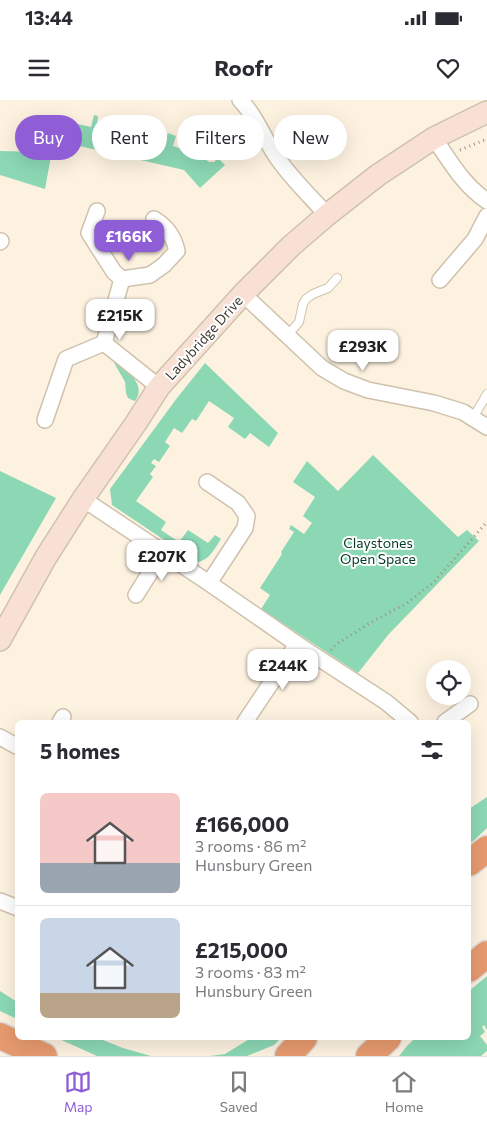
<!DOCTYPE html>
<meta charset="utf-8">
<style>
body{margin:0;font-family:Commissioner,sans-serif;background:#f7f7f7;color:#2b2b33;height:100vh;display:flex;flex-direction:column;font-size:19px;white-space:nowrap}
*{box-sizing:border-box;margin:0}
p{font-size:16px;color:#7c7c81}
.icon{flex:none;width:28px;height:28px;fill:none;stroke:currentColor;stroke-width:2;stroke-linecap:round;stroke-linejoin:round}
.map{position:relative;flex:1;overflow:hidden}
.panel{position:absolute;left:15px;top:620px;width:456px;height:320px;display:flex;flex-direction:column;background:#fff;border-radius:8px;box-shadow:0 5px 20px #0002}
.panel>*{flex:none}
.hud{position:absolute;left:15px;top:15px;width:458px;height:45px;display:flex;gap:10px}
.buttons{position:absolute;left:426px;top:560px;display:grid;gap:10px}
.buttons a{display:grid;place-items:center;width:45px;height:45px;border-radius:50%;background:#fff;box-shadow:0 5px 20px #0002;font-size:25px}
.price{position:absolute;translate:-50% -42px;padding:0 11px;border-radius:10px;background:#fff;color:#222;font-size:16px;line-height:32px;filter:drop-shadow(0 1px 2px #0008)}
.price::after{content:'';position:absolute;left:50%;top:30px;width:15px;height:11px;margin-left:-8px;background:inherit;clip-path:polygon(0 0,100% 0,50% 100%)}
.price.on{background:#8f5ed7;color:#fff}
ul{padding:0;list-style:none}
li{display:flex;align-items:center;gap:15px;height:125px;padding:0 25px}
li+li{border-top:1px solid #e1e1e2}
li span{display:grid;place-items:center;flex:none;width:140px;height:100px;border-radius:8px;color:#555}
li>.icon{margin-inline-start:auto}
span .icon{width:60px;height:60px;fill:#fffc;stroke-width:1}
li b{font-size:21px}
h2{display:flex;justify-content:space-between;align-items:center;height:60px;padding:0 25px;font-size:21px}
.chip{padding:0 18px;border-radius:22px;background:#fff;box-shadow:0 5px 20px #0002;font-size:18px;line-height:45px}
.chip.on{background:#8f5ed7;color:#fff}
.status{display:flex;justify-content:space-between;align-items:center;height:35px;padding:0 25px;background:#fff;direction:ltr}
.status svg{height:14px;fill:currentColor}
header{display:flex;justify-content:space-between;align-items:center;height:65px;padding:0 25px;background:#fff;font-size:22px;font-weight:700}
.dock{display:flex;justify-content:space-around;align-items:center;height:70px;border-top:1px solid #e1e1e2;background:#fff;font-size:14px;color:#7c7c81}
.dock a{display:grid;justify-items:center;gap:2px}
.dock .on{color:#8f5ed7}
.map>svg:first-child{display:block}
.green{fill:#8cd8b5}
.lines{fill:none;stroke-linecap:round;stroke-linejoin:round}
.lane-casing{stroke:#cfc2ad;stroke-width:10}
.street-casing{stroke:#cfc2ad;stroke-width:18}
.secondary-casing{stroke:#cfc2ad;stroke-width:24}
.highway-casing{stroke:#dddcda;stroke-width:29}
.path{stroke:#9a9285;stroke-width:3;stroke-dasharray:1 4;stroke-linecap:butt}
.lane{stroke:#fff;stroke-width:8}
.street{stroke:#fff;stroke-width:15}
.secondary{stroke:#f8e1d4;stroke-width:21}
.highway{stroke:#e79a6e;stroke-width:26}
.labels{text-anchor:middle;stroke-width:4;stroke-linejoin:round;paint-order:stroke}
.street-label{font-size:14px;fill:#413c33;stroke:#fff}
.park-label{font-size:14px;fill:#033926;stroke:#fff}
</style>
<div class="status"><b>13:44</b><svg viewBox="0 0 49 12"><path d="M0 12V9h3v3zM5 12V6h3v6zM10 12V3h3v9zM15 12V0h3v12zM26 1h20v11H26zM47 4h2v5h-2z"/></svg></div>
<header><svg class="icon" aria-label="menu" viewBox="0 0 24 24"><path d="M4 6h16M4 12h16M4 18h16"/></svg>Roofr<svg class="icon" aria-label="heart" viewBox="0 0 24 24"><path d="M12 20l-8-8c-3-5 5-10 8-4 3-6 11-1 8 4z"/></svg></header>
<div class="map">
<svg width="487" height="956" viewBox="0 0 487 956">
<rect width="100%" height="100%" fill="#fdf2e0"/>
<g class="green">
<polygon points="34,15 45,15 44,22 55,25 58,27 60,20 91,27 94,15 98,16 97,25 117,29 119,20 123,21 122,30 137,33 138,28 155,32 154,37 165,41 168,33 176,36 173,46 185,50 190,40 202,46 209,51 205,56 205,59 209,62 214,62 218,58 225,65 200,88 184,70 75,45 53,45 45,89 0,75 0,51 39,52"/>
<path d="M113,261C125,268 148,285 135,301L132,300L128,298L126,293L125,282Z"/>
<path d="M205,263L278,333L269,347L250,333L245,339L228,327L234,318L209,301L196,321L192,319L182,333L174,328L165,342L170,346L159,362L154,359L151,363L156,366L150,374L153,377L136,401L166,422L161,430L179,442L188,430L208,443L215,435L221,439C215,448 209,461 197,462L112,405L110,389L177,298Z"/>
<polygon points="373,355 458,437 467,430 479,441 388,535 358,573 261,509 270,495 260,488 282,454 281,452 294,432 289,429 291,425 304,434 312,423 303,416 315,397 293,382 307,361 338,391"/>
<polygon points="0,371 56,398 0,495"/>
<polygon points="487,697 487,728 469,745 469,709"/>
<polygon points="487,876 487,930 484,925 482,927 485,932 480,936 487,945 487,951 481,956 399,956 407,946 415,938 469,938 469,891"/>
<polygon points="0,891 17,902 17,919 0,911"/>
<polygon points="57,938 98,938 123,948 151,956 97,956"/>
<polygon points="251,938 281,938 274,945 247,956 210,956 225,954"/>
</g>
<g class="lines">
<defs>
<g id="lane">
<polyline points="287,236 299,222 303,204 306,199 313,194 328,188 337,178"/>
<polyline points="473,318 487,294"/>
</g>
<g id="street">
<path d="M240,0C256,16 263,37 276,56C290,77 310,96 327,115"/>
<path d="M434,38C450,61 463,85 487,101"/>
<path d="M97,111L89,133L114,172L122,179L150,175L164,165L177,151C174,137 166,126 154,119"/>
<polyline points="0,142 1,141"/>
<polyline points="440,180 475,139 487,116"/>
<polyline points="243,194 322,268 344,281 368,290 434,303 463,312 487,327"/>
<polyline points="104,243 159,287"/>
<polyline points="45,320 66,259 104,243 122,179"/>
<polyline points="207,382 238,403 247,416 245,428 209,483"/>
<polyline points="83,399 209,483 297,544 386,602 410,622"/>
<polyline points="136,495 163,452"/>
<polyline points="60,622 63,617"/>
<polyline points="245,622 297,544"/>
<polyline points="445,622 470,604"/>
<polyline points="0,637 18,647"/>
<polyline points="0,801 18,808"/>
</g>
<polyline id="secondary" points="0,540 46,457 83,399 136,323 159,287 243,194 291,146 327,115 378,75 434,38 487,12"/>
<g id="highway">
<polyline points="469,763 487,749"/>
<polyline points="469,869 487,854"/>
<polyline points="0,936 44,956"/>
<polyline points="288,956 304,938"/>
<polyline points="369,956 388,938"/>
</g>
</defs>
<use href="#lane" class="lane-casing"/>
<use href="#street" class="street-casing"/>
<use href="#secondary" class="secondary-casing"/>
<use href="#highway" class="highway-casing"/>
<g class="path">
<polyline points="460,50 487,39"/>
<polyline points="331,550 335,545 370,523 407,503 433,483 487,422"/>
</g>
<use href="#lane" class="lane"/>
<use href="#street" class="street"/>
<use href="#secondary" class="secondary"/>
<use href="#highway" class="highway"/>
</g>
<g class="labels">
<g class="street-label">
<text transform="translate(204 238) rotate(-48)" y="5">Ladybridge Drive</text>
</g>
<g class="park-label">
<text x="378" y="448">Claystones<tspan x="378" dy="16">Open Space</tspan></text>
</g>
</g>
</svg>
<div class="buttons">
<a><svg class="icon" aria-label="locate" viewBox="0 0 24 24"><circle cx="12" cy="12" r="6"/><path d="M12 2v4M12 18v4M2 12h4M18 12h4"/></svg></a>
</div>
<b class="price on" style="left:129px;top:162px">£166K</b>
<b class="price" style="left:120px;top:241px">£215K</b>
<b class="price" style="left:363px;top:272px">£293K</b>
<b class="price" style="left:162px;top:482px">£207K</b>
<b class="price" style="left:283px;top:591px">£244K</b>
<div class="hud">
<a class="chip on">Buy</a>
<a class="chip">Rent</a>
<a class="chip">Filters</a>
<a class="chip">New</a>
</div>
<section class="panel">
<h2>5 homes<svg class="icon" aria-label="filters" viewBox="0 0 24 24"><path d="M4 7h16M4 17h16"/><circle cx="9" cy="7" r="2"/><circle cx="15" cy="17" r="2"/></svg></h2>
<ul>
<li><span style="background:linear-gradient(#f6c9c9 70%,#9aa5b1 0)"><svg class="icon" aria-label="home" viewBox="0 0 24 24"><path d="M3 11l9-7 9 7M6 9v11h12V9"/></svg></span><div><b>£166,000</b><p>3 rooms · 86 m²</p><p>Hunsbury Green</p></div></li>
<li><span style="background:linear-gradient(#c9d6e8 75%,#b9a48a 0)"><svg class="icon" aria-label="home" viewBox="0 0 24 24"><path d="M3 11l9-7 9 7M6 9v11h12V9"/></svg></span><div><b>£215,000</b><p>3 rooms · 83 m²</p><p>Hunsbury Green</p></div></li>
</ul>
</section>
</div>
<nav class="dock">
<a class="on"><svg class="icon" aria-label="map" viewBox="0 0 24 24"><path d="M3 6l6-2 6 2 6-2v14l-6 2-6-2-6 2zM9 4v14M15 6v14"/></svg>Map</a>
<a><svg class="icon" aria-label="saved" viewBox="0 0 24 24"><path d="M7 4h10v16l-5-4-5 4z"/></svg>Saved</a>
<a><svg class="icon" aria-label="home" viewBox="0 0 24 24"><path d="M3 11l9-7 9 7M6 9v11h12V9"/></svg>Home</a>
</nav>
